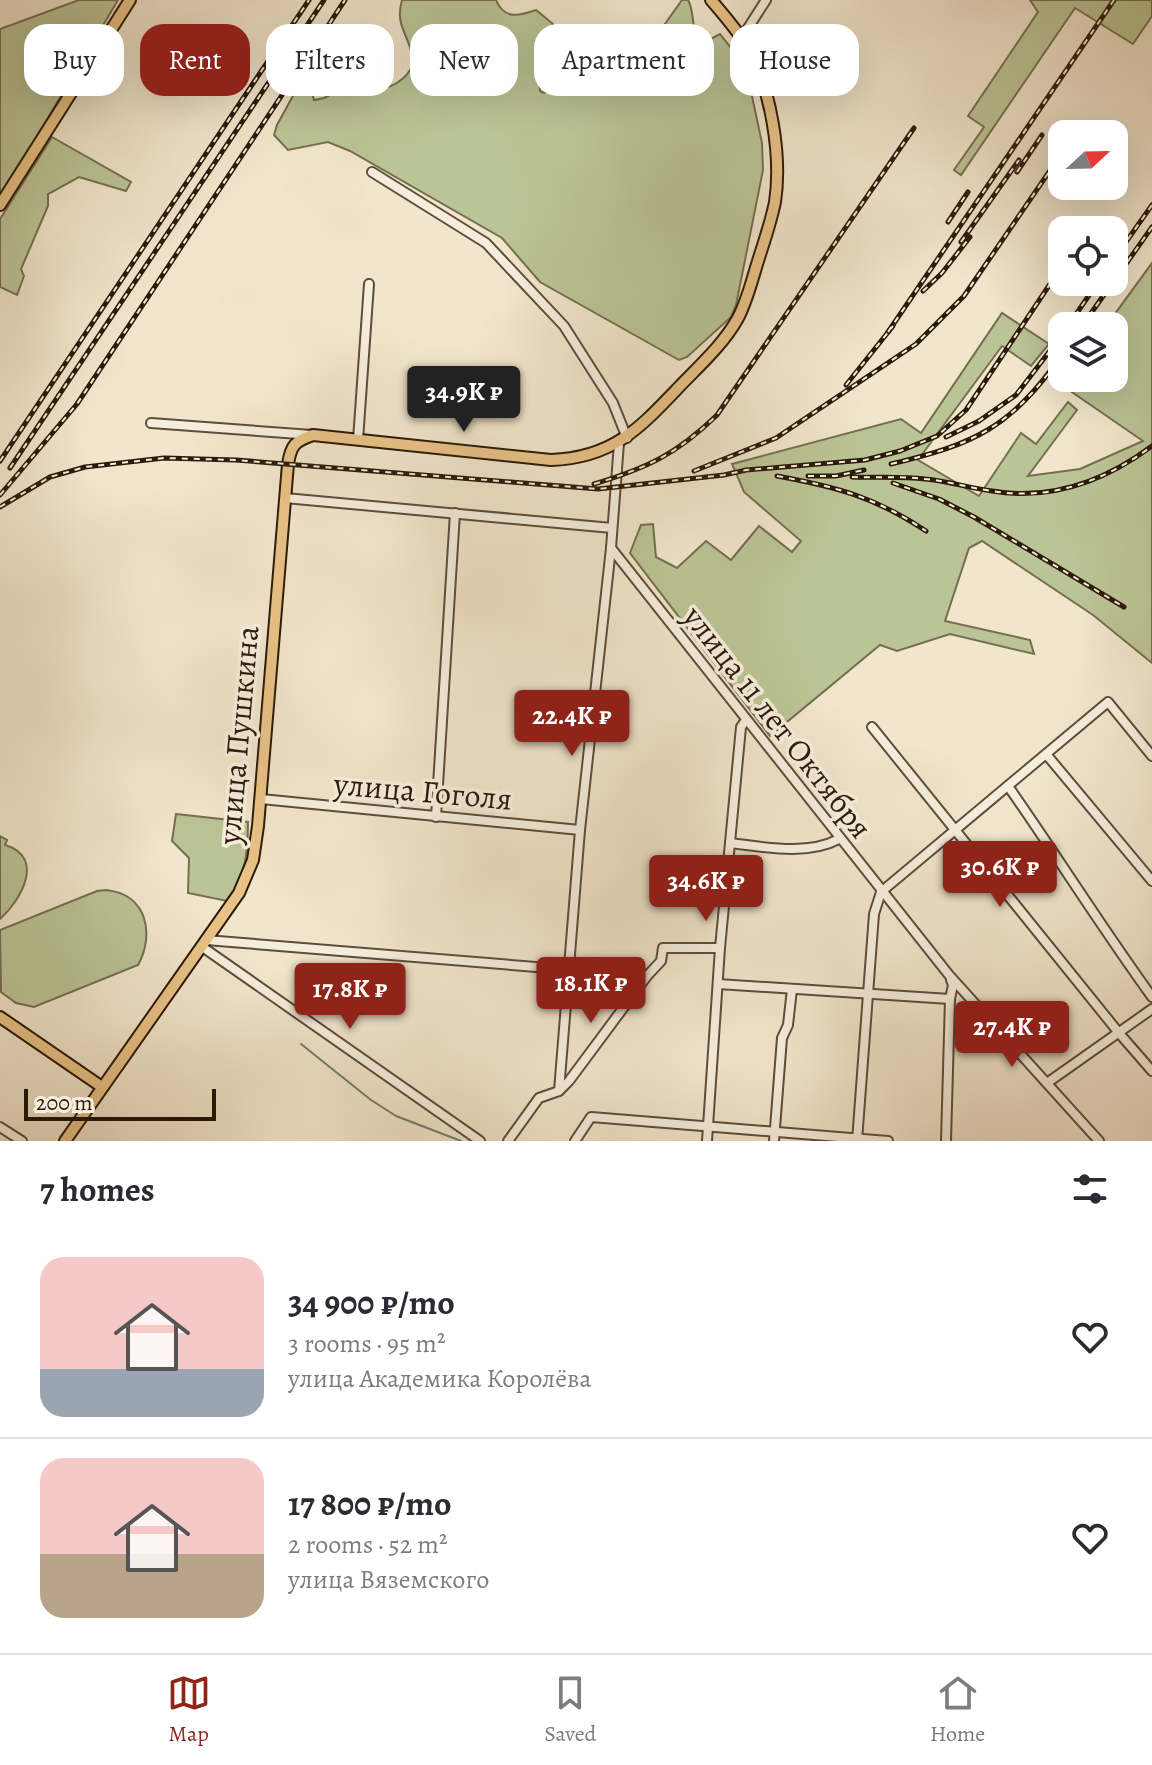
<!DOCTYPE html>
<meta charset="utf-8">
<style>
body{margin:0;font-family:Alegreya,serif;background:#f2f2f3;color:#2b2b33;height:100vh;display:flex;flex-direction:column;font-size:30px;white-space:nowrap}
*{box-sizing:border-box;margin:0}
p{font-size:26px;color:#7c7c81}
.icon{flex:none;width:44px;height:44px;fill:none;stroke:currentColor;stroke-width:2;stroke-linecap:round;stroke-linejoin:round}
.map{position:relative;height:1141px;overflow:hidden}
.panel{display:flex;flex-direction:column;background:#fff;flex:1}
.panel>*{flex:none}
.top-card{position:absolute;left:24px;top:24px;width:1104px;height:72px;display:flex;gap:16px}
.needle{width:52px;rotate:68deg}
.fabs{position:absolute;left:1048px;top:120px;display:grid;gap:16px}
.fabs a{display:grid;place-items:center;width:80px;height:80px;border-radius:16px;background:#fff;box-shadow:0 8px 32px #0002;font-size:40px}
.scale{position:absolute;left:24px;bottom:20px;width:192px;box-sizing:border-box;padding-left:8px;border:4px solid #2c1a09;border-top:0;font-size:22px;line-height:28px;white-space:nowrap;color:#2c1a09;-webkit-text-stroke:6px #f6eedd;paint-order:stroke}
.price{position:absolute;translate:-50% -68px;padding:0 18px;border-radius:8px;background:#8f2418;color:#fff;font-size:26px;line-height:52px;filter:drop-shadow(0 2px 4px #0008)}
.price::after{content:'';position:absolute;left:50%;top:48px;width:24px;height:18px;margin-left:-12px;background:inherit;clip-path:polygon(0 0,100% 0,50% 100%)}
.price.active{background:#222;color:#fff}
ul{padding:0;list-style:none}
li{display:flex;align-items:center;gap:24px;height:200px;padding:0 40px}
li+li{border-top:2px solid #e1e1e2}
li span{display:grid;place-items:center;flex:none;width:224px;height:160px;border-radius:24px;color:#555}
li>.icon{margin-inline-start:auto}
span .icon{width:96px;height:96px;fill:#fffc;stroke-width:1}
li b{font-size:34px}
h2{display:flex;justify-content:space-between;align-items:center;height:96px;padding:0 40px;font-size:34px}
.pill{padding:0 28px;border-radius:24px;background:#fff;box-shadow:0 8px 32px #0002;font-size:28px;line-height:72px}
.pill.active{background:#8f2418;color:#fff}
.tabs{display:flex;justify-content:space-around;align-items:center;height:112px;border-top:2px solid #e1e1e2;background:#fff;font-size:22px;color:#7c7c81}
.tabs a{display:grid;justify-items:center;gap:4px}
.tabs .active{color:#8f2418}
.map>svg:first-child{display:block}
.green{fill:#bbc496;stroke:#746f50;stroke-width:2}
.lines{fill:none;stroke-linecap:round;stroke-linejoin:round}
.stream{stroke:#6f7d71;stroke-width:2}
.minor-casing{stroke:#5d4d3a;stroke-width:12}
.major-casing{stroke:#2c1a09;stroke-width:14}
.minor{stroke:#f6eedd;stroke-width:8}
.major{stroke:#e8c286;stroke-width:10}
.rail-casing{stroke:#2c1a09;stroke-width:5}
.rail{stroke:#f6eedd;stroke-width:2;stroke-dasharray:6;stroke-linecap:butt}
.labels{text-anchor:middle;stroke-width:7;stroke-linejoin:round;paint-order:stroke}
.street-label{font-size:32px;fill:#2c1a09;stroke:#f6eedd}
</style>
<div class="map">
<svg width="1152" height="1141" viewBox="0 0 1152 1141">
<rect width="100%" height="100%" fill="#f1e5cb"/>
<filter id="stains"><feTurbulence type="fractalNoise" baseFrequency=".0025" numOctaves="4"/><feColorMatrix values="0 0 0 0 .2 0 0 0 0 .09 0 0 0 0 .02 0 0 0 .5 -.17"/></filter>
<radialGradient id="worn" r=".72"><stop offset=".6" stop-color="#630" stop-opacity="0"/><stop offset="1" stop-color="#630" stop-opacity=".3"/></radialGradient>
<g class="green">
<polygon points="79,0 118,0 0,199 0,29"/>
<path d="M402,0H496C504,20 519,16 536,10L553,24L547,49L553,54C551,68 538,77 540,91L544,93L558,86L565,72L570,71L585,82L608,85L618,66L630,73L682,0H688C696,14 689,31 703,43L720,34L735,53L752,96L762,143L763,170L736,305L731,317L687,357L679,360L540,282L502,238L350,151L328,142L288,150L274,135L277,125L306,72L315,68L319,69L323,71L322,77L312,93L314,100L324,98L351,84C359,85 368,89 376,89C393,89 417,74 412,54C407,33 395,24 402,0Z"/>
<polygon points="1030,0 1152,0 1152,16 1133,44 1075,8 961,175 954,170 984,127 968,116 1038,12"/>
<polygon points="52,137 131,182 126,191 79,177 48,194 48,206 21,269 24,276 17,295 0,287 0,219"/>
<polygon points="1152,263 1152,663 1093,615 982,541 969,548 945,621 1030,640 1034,654 950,634 897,651 880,645 770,736 630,553 641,525 653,524 656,557 677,568 706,541 731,560 759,526 792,552 801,541 744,492 732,464 901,419 921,433 1002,313 1049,344 1031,366 1002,346 918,460 979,496 1021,433 1036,444 1068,402 1077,410 1028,476 1080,469 1143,441 1050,377 1062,355 1062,378 1114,378 1114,326 1106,326"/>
<path d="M176,814L248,822C248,851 246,878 227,901L188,893L189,858L172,841Z"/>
<path d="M0,836L7,840L5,845C45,857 22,899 0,919Z"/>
<path d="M106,890C147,894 155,934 138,965L34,1007L16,1003L1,992L0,930L97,891Z"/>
</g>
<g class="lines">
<polyline class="stream" points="301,1044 371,1100 396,1116 461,1141"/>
<defs>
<g id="minor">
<polyline points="741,39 766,0"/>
<polyline points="372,172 486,243 564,326 613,403 627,438"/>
<polyline points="151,423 312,435"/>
<polyline points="358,440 369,284"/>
<polyline points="285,498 612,528"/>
<polyline points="611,548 949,975 1099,1141"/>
<polyline points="872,727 1119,1033 1152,1071"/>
<polyline points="1046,754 1152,881"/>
<path d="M1008,786C1057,856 1102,928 1152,997"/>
<polyline points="261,799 580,830"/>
<polyline points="436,817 455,513"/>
<path d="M730,843C764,847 807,856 839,839"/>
<polyline points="881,892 1108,702 1152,756"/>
<polyline points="206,940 647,976 569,1081 559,1091"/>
<polyline points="201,946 480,1141"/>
<polyline points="647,976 661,961 663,948 720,948"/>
<polyline points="718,984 950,999"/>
<polyline points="1047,1083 1152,1009"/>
<polyline points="0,1127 22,1141"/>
<polyline points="508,1141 539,1098 559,1091 580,830 611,548 619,443"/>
<polyline points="575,1141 591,1117 888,1141"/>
<polyline points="707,1141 720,948 741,727 746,720"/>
<polyline points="774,1141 782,1038 788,1025 792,989"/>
<polyline points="857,1141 874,914 881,892"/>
<polyline points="946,1141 950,999 953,985 951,980"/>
</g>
<g id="major">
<polyline points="0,205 130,0"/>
<polyline points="0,1017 102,1087"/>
<path d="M65,1141L239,893L253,860L258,826L288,464C291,445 295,441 313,435L551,460C612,458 639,429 678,388C699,366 723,345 738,318C747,301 752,280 758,261C764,242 771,222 775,202C782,156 771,89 748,48C738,31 724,15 711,0"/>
</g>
</defs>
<use href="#minor" class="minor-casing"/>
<use href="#major" class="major-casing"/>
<use href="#minor" class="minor"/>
<use href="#major" class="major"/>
<defs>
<g id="rail">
<polyline points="1017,172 1042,135"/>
<polyline points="948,222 968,192"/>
<polyline points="1086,230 1092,222"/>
<polyline points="961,242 1019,160"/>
<polyline points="1114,259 1152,205"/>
<polyline points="1114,281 1152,227"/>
<polyline points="923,291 942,273 970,237"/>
<polyline points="1068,326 1098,282"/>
<polyline points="1082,326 1113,282"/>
<polyline points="888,332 1114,0"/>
<polyline points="846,385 893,326"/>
<polyline points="946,437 979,421 1016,395 1062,335"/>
<polyline points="0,461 309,0"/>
<path d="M891,464C976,444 1011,427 1062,355"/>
<polyline points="10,468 324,0"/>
<polyline points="694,471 776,438 916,344 964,296 1062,153"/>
<path d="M777,476C837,487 875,497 926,531"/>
<polyline points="808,476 836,476 864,470"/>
<path d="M852,477C876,478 901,476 925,479C948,481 969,488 992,491C1051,501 1105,481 1152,446"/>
<polyline points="893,483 939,499 974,517 1124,607"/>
<path d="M594,484C647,468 677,454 717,415L914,128"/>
<polyline points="0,495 77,404 345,0"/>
<polyline points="0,507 50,477 85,467 164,458 236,460 598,489 724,475 746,470 865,460 900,451 937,436 966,410 1062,266"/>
</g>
</defs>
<use href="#rail" class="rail-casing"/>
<use href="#rail" class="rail"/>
</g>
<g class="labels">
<g class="street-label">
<text transform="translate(778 722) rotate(52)" y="11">улица 11 лет Октября</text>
<text transform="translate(238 735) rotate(-85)" y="11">улица Пушкина</text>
<text transform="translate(423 791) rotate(5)" y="11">улица Гоголя</text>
</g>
</g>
<rect width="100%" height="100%" filter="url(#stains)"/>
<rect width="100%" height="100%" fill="url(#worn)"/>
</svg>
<div class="fabs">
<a><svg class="needle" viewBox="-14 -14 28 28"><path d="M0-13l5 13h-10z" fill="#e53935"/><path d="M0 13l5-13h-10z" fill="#7c7c81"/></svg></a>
<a><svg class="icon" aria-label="locate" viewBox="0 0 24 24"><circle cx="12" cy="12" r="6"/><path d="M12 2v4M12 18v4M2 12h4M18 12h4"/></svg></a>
<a><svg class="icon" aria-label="layers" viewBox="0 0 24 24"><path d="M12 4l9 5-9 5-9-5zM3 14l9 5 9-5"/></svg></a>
</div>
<div class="scale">200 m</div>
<b class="price active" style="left:464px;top:434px">34.9K ₽</b>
<b class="price" style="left:572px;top:758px">22.4K ₽</b>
<b class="price" style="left:1000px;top:909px">30.6K ₽</b>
<b class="price" style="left:706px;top:923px">34.6K ₽</b>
<b class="price" style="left:591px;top:1025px">18.1K ₽</b>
<b class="price" style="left:350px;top:1031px">17.8K ₽</b>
<b class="price" style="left:1012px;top:1069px">27.4K ₽</b>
<div class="top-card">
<a class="pill">Buy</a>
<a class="pill active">Rent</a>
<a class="pill">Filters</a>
<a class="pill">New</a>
<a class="pill">Apartment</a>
<a class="pill">House</a>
</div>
</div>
<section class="panel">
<h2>7 homes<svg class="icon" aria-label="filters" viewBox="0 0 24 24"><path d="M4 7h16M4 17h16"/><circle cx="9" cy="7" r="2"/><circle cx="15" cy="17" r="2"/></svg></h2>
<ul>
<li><span style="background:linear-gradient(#f6c9c9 70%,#9aa5b1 0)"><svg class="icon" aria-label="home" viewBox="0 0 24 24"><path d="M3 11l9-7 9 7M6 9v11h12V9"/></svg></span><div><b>34 900 ₽/mo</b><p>3 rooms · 95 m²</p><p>улица Академика Королёва</p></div><svg class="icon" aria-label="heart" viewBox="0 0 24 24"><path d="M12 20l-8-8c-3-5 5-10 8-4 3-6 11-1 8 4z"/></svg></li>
<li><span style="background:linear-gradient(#f6c9c9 60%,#b9a48a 0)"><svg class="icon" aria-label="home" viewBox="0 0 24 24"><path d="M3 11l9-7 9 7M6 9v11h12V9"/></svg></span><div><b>17 800 ₽/mo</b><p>2 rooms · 52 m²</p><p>улица Вяземского</p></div><svg class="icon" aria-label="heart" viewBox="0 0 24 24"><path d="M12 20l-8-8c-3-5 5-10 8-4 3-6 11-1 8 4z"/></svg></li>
</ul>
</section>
<nav class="tabs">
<a class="active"><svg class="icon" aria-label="map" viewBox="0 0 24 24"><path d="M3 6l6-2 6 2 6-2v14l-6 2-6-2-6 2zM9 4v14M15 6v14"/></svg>Map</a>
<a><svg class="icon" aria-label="saved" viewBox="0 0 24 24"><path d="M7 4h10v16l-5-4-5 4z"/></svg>Saved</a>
<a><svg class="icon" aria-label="home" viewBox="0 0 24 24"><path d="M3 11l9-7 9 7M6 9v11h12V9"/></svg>Home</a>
</nav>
